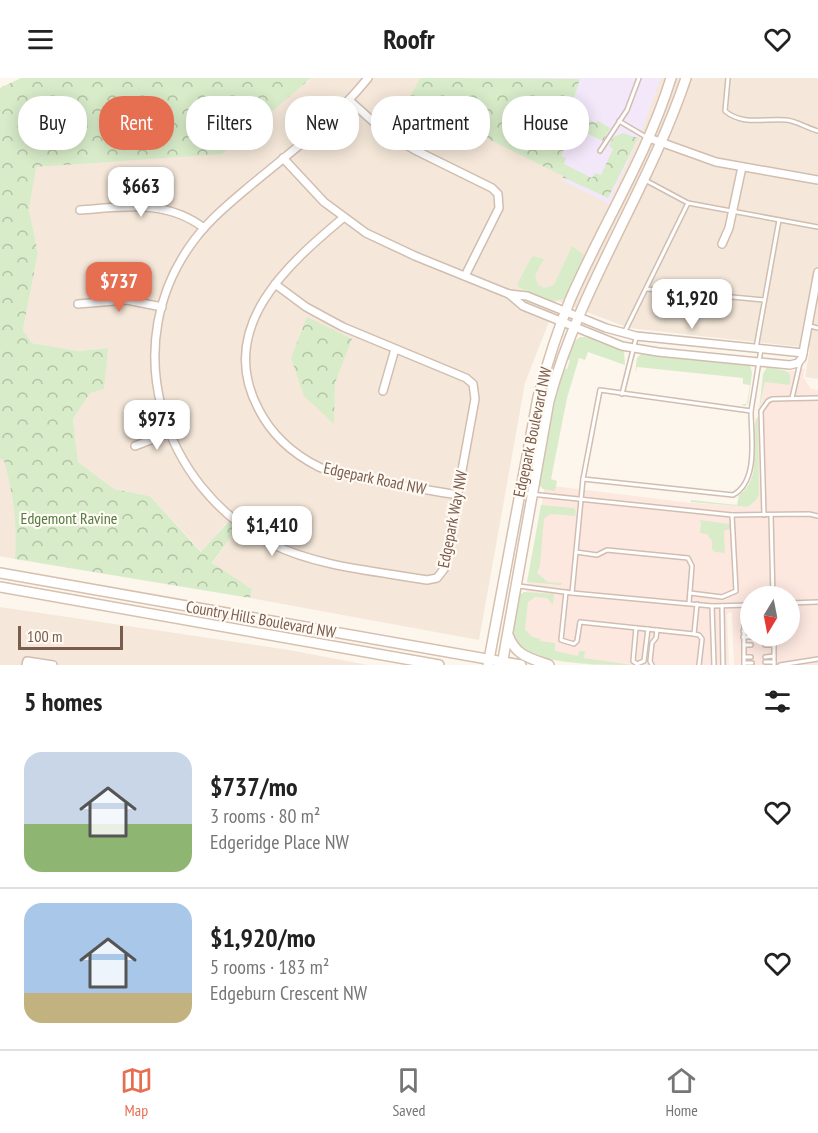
<!DOCTYPE html>
<meta charset="utf-8">
<style>
body{margin:0;font-family:"PT Sans Narrow",sans-serif;background:#f2f2f2;color:#222;height:100vh;display:flex;flex-direction:column;font-size:22px;white-space:nowrap}
*{box-sizing:border-box;margin:0}
p{font-size:20px;color:#767676}
.icon{flex:none;width:33px;height:33px;fill:none;stroke:currentColor;stroke-width:2;stroke-linecap:round;stroke-linejoin:round}
.map{position:relative;height:587px;overflow:hidden}
.drawer{display:flex;flex-direction:column;background:#fff;flex:1}
.drawer>*{flex:none}
.hud{position:absolute;left:18px;top:18px;width:783px;height:54px;display:flex;gap:12px}
.needle{width:39px;rotate:190deg}
.buttons{position:absolute;left:740px;top:508px;display:grid;gap:12px}
.buttons a{display:grid;place-items:center;width:60px;height:60px;border-radius:50%;background:#fff;box-shadow:0 3px 15px #0003;font-size:30px}
.scale{position:absolute;left:18px;bottom:15px;width:105px;box-sizing:border-box;padding-left:6px;border:3px solid #7a5c4d;border-top:0;font-size:16px;line-height:21px;white-space:nowrap;color:#7a5c4d;-webkit-text-stroke:4px #fffaf3;paint-order:stroke}
.price{position:absolute;translate:-50% -51px;padding:0 14px;border-radius:12px;background:#fff;color:#222;font-size:20px;line-height:39px;filter:drop-shadow(0 2px 3px #0008)}
.price::after{content:'';position:absolute;left:50%;top:36px;width:18px;height:14px;margin-left:-9px;background:inherit;clip-path:polygon(0 0,100% 0,50% 100%)}
.price.active{background:#e76f51;color:#fff}
ul{padding:0;list-style:none}
li{display:flex;align-items:center;gap:18px;height:150px;padding:0 24px}
li+li{border-top:2px solid #e0e0e0}
li span{display:grid;place-items:center;flex:none;width:168px;height:120px;border-radius:18px;color:#555}
li>.icon{margin-inline-start:auto}
span .icon{width:72px;height:72px;fill:#fffc;stroke-width:1}
li b{font-size:26px}
h2{display:flex;justify-content:space-between;align-items:center;height:72px;padding:0 24px;font-size:26px}
.chip{padding:0 21px;border-radius:24px;background:#fff;box-shadow:0 3px 15px #0003;font-size:21px;line-height:54px}
.chip.active{background:#e76f51;color:#fff}
header{display:flex;justify-content:space-between;align-items:center;height:78px;padding:0 24px;background:#fff;font-size:27px;font-weight:800}
.tabs{display:flex;justify-content:space-around;align-items:center;height:84px;border-top:2px solid #e0e0e0;background:#fff;font-size:16px;color:#767676}
.tabs a{display:grid;justify-items:center;gap:3px}
.tabs .active{color:#e76f51}
.map>svg:first-child{display:block}
.residential{fill:#f5e8da}
.commercial{fill:#fde8e0;fill-rule:evenodd}
.education{fill:#f3e8fa}
.grass{fill:#d8ecc9}
.park{fill:url(#park-crowns)}
.lines{fill:none;stroke-linecap:round;stroke-linejoin:round}
.lane-casing{stroke:#d1beb0;stroke-width:6}
.street-casing{stroke:#d1beb0;stroke-width:10}
.secondary-casing{stroke:#d6c0b0;stroke-width:12}
.lane{stroke:#fff;stroke-width:3}
.street{stroke:#fff;stroke-width:7}
.secondary{stroke:#fff;stroke-width:9}
.labels{text-anchor:middle;stroke-width:4.5;stroke-linejoin:round;paint-order:stroke}
.street-label{font-size:16px;fill:#7a5c4d;stroke:#fffaf3}
.park-label{font-size:16px;fill:#537a41;stroke:#fffaf3}
</style>
<header><svg class="icon" aria-label="menu" viewBox="0 0 24 24"><path d="M4 6h16M4 12h16M4 18h16"/></svg>Roofr<svg class="icon" aria-label="heart" viewBox="0 0 24 24"><path d="M12 20l-8-8c-3-5 5-10 8-4 3-6 11-1 8 4z"/></svg></header>
<div class="map">
<svg width="818" height="587" viewBox="0 0 818 587">
<defs>
<pattern id="park-crowns" width="20" height="18" patternUnits="userSpaceOnUse" patternTransform="scale(1.5)"><rect width="20" height="18" fill="#d8ecc9"/><path d="M2 6a3 3 0 1 1 6 0M12 15a3 3 0 1 1 6 0" fill="none" stroke="#b4c2a5"/></pattern>
</defs>
<rect width="100%" height="100%" fill="#fdf6ec"/>
<g class="residential">
<polygon points="311,0 818,0 818,301 805,299 810,270 629,250 557,223 525,305 479,562 250,520 252,511 212,486 237,450 227,444 202,474 150,418 114,411 78,384 73,341 90,315 108,270 78,273 32,265 23,252 38,175 29,131 35,89 75,86 308,4"/>
<polygon points="0,381 4,383 12,413 17,447 15,481 0,478"/>
<polygon points="0,529 289,572 368,587 0,587"/>
</g>
<path class="commercial" d="M805,290L803,299L811,311L818,312V587H734L732,535L729,534L727,537L729,587H591L517,564L545,407L683,424L749,429L759,416L757,347L765,304L790,297L787,293H798ZM750,519H789V558H750Z"/>
<polygon class="education" points="421,0 661,0 642,51 609,126 563,103 563,98 550,91 438,36 410,19"/>
<g class="grass">
<polygon points="572,168 585,178 564,221 552,223 518,209 518,205 532,178 544,181 535,197 538,207 544,210 554,207"/>
<polygon points="580,259 586,259 624,272 625,287 588,274 585,282 579,280 567,320 551,401 557,403 555,413 543,411 539,407 551,338 563,290 567,291 570,282 566,281 572,265"/>
<polygon points="641,276 750,287 752,295 748,326 744,328 742,326 747,326 750,307 743,306 743,300 637,289 635,295 637,280"/>
<polygon points="767,289 787,293 790,297 790,307 765,304 759,333 763,296"/>
<path d="M758,339L759,416L756,422L748,429L691,424V422L737,427L739,417C764,399 749,367 756,341Z"/>
<polygon points="541,427 574,430 576,433 575,438 550,436 544,441 540,487 537,495 548,504 562,505 561,507 527,504"/>
<polygon points="699,442 729,446 732,450 724,453 725,475 715,474 712,471 712,463 707,456 700,455 701,444"/>
<path d="M524,514L554,516L553,527L547,520L535,519L528,524L525,551L532,559L541,561L540,563L555,565V573L578,578L579,573H585L584,580L632,587C606,587 526,587 514,563C509,551 517,530 519,517Z"/>
</g>
<g class="park">
<path d="M21,0H311L222,76L36,89L29,131L38,175L23,252L32,265L78,273L108,270L104,311L90,315L73,341L78,384L114,411L150,418L201,474L228,444L238,449L212,485L252,511L250,520L15,481C17,442 14,420 4,383L0,381V10Z"/>
<polygon points="420,0 580,1 569,34 596,45 598,43 610,50 603,63 580,52 578,57 572,55 561,78 566,80 564,86 592,100 595,95 601,97 613,71 609,68 613,59 623,55 638,60 608,120 565,100 563,101 563,98 438,36 410,19"/>
<polygon points="307,239 352,261 335,305 334,346 304,318 291,280"/>
</g>
<g class="lines">
<defs>
<g id="lane">
<path d="M728,0L725,33C743,48 764,40 786,42C797,43 807,50 818,53"/>
<polyline points="619,43 646,59"/>
<polyline points="600,73 627,32 639,0"/>
<polyline points="645,102 688,125 818,149"/>
<polyline points="647,211 764,222"/>
<polyline points="810,248 818,250"/>
<polyline points="624,255 688,125"/>
<polyline points="756,270 779,142"/>
<path d="M600,312L751,333C751,359 759,403 733,417L583,401Z"/>
<polyline points="622,316 636,260"/>
<polyline points="792,320 800,285"/>
<polyline points="751,333 761,271"/>
<polyline points="521,415 732,437 809,436 818,438"/>
<polyline points="764,437 761,333 768,323 772,321 818,320"/>
<polyline points="771,437 773,519"/>
<polyline points="576,474 597,477 607,472 688,480 692,488 689,525"/>
<polyline points="519,508 572,515 712,528 750,527"/>
<polyline points="566,514 561,562 574,566 577,563 580,544 694,556 697,526"/>
<polyline points="572,515 583,401"/>
<polyline points="690,515 722,519 736,513 732,437"/>
<polyline points="789,525 818,524"/>
<polyline points="712,528 714,587"/>
<polyline points="722,528 723,587"/>
<polyline points="636,550 633,583 637,586 644,583 648,551"/>
<polyline points="743,553 750,553"/>
<polyline points="694,556 699,557 702,561 699,587"/>
<polyline points="774,558 774,587"/>
<polyline points="743,559 751,559"/>
<polyline points="764,559 774,559"/>
<polyline points="744,567 751,567"/>
<polyline points="765,567 774,567"/>
<polyline points="744,579 751,579"/>
<polyline points="765,579 774,578"/>
<polyline points="765,584 774,584"/>
<polyline points="744,585 752,585"/>
<polyline points="652,587 650,583 652,565 656,560 657,552"/>
<polyline points="744,587 744,527"/>
<polyline points="780,587 818,581"/>
</g>
<g id="street">
<polyline points="349,22 387,56 415,72 492,110 498,116 499,130 465,198"/>
<polyline points="649,60 716,84 818,102"/>
<polyline points="283,80 324,124 366,155 415,178 509,216 527,218 606,250 636,258 803,275"/>
<path d="M80,132C124,129 166,121 204,150"/>
<path d="M343,140C288,186 216,249 258,330C271,356 293,376 319,389C339,397 360,400 381,404C407,408 432,413 458,417"/>
<polyline points="722,166 729,150 742,89"/>
<path d="M275,206L306,229L343,249L466,300L473,306L475,321L444,491L437,500L427,502C376,493 319,489 272,466C160,409 116,264 195,161C211,140 231,124 251,107C291,74 335,41 368,0"/>
<polyline points="509,216 523,228 622,268 658,274 790,287 798,285 802,280 818,194"/>
<polyline points="78,226 127,222 162,229"/>
<polyline points="383,313 395,271"/>
<polyline points="135,368 169,355"/>
<polyline points="26,587 27,583 53,587"/>
</g>
<g id="secondary">
<polyline points="0,495 521,587"/>
<polyline points="0,509 439,587"/>
<path d="M508,557C516,578 529,580 549,587"/>
<path d="M488,587L538,319C547,286 557,254 570,222C602,148 647,78 671,0"/>
<path d="M502,587L549,323C579,210 649,111 686,0"/>
</g>
</defs>
<use href="#lane" class="lane-casing"/>
<use href="#street" class="street-casing"/>
<use href="#secondary" class="secondary-casing"/>
<use href="#lane" class="lane"/>
<use href="#street" class="street"/>
<use href="#secondary" class="secondary"/>
</g>
<g class="labels">
<g class="street-label">
<text transform="translate(532 354) rotate(-78)" y="6">Edgepark Boulevard NW</text>
<text transform="translate(375 400) rotate(12)" y="6">Edgepark Road NW</text>
<text transform="translate(452 441) rotate(-79)" y="6">Edgepark Way NW</text>
<text transform="translate(261 541) rotate(10)" y="6">Country Hills Boulevard NW</text>
</g>
<g class="park-label">
<text x="69" y="446">Edgemont Ravine</text>
</g>
</g>
</svg>
<div class="buttons">
<a><svg class="needle" viewBox="-14 -14 28 28"><path d="M0-13l5 13h-10z" fill="#e53935"/><path d="M0 13l5-13h-10z" fill="#767676"/></svg></a>
</div>
<div class="scale">100 m</div>
<b class="price" style="left:141px;top:140px">$663</b>
<b class="price active" style="left:119px;top:235px">$737</b>
<b class="price" style="left:692px;top:252px">$1,920</b>
<b class="price" style="left:157px;top:373px">$973</b>
<b class="price" style="left:272px;top:479px">$1,410</b>
<div class="hud">
<a class="chip">Buy</a>
<a class="chip active">Rent</a>
<a class="chip">Filters</a>
<a class="chip">New</a>
<a class="chip">Apartment</a>
<a class="chip">House</a>
</div>
</div>
<section class="drawer">
<h2>5 homes<svg class="icon" aria-label="filters" viewBox="0 0 24 24"><path d="M4 7h16M4 17h16"/><circle cx="9" cy="7" r="2"/><circle cx="15" cy="17" r="2"/></svg></h2>
<ul>
<li><span style="background:linear-gradient(#c9d6e8 60%,#8fb573 0)"><svg class="icon" aria-label="home" viewBox="0 0 24 24"><path d="M3 11l9-7 9 7M6 9v11h12V9"/></svg></span><div><b>$737/mo</b><p>3 rooms · 80 m²</p><p>Edgeridge Place NW</p></div><svg class="icon" aria-label="heart" viewBox="0 0 24 24"><path d="M12 20l-8-8c-3-5 5-10 8-4 3-6 11-1 8 4z"/></svg></li>
<li><span style="background:linear-gradient(#a9c7e8 75%,#c2b280 0)"><svg class="icon" aria-label="home" viewBox="0 0 24 24"><path d="M3 11l9-7 9 7M6 9v11h12V9"/></svg></span><div><b>$1,920/mo</b><p>5 rooms · 183 m²</p><p>Edgeburn Crescent NW</p></div><svg class="icon" aria-label="heart" viewBox="0 0 24 24"><path d="M12 20l-8-8c-3-5 5-10 8-4 3-6 11-1 8 4z"/></svg></li>
</ul>
</section>
<nav class="tabs">
<a class="active"><svg class="icon" aria-label="map" viewBox="0 0 24 24"><path d="M3 6l6-2 6 2 6-2v14l-6 2-6-2-6 2zM9 4v14M15 6v14"/></svg>Map</a>
<a><svg class="icon" aria-label="saved" viewBox="0 0 24 24"><path d="M7 4h10v16l-5-4-5 4z"/></svg>Saved</a>
<a><svg class="icon" aria-label="home" viewBox="0 0 24 24"><path d="M3 11l9-7 9 7M6 9v11h12V9"/></svg>Home</a>
</nav>
